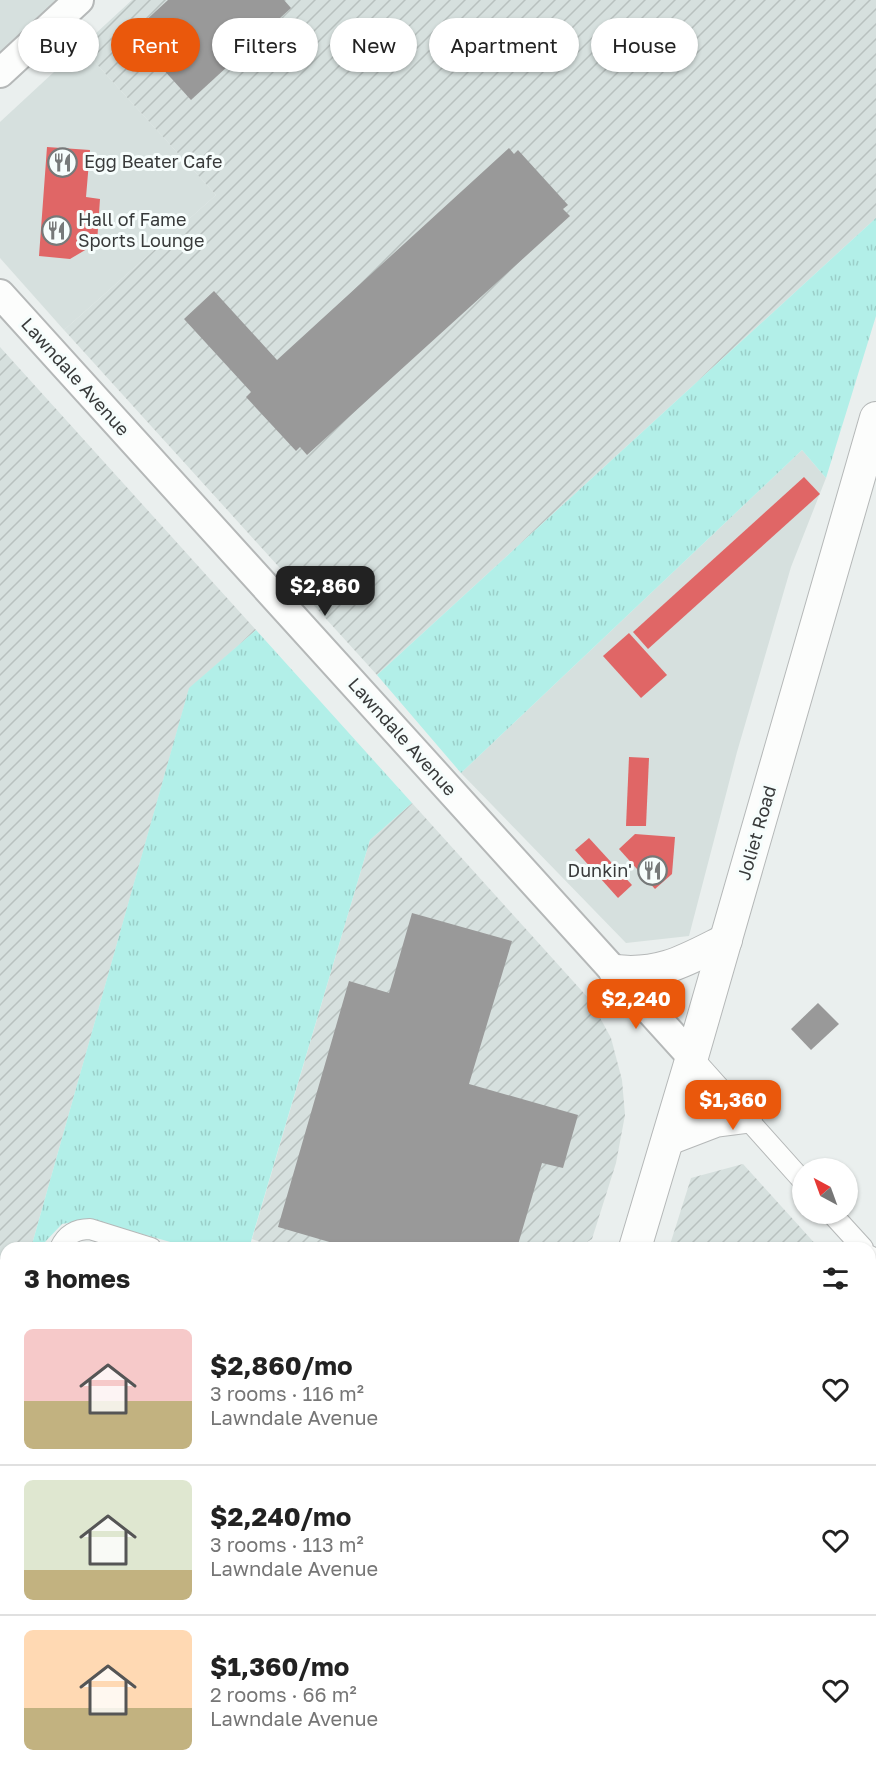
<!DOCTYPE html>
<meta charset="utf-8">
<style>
body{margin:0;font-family:"Golos Text",sans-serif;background:#f6f6f6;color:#222;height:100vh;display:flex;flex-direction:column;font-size:22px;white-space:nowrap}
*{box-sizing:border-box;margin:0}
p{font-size:20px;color:#767676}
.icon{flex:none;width:33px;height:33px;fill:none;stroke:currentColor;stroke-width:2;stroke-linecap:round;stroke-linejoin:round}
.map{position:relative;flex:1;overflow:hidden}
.side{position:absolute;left:0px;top:1242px;width:876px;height:536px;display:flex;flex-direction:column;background:#fff;border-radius:18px 18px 0 0;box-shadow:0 2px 4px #0004}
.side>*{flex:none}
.guide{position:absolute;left:18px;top:18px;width:840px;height:54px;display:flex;gap:12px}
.needle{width:39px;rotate:319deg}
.buttons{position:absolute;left:792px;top:1158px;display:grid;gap:12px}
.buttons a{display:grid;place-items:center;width:66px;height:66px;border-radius:50%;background:#fff;box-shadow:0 2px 4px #0004;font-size:30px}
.price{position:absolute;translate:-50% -51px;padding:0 14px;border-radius:12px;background:#ea580c;color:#fff;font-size:20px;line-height:39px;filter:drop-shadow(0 2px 3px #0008)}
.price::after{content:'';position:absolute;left:50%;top:36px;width:18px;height:14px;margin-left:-9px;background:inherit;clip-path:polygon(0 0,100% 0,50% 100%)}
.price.selected{background:#222;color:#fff}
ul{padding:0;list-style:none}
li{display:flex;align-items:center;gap:18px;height:150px;padding:0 24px}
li+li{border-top:2px solid #e0e0e0}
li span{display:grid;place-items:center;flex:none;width:168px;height:120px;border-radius:9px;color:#555}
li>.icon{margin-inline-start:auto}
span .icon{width:72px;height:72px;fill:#fffc;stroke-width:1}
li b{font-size:26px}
h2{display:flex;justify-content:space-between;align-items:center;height:72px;padding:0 24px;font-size:26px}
.tag{padding:0 21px;border-radius:27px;background:#fff;box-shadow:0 2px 4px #0004;font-size:21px;line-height:54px}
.tag.selected{background:#ea580c;color:#fff}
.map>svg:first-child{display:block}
.built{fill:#d6e0de}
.industrial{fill:url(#industrial-furrows)}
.grass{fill:url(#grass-tufts)}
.park{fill:url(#park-dots)}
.pitch{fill:#b2efe8}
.shops{fill:#e06666}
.industry{fill:#999}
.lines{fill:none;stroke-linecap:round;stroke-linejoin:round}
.street-casing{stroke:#b5b8b8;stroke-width:22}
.secondary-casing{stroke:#b5b8b8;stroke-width:32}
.primary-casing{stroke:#b5b8b8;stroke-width:34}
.street{stroke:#fcfdfc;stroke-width:20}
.secondary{stroke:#fcfdfc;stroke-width:28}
.primary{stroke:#fcfdfc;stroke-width:32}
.labels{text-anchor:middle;stroke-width:6;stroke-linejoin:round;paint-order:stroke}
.poi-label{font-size:18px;fill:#383a3a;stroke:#f6fdfc;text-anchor:start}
.street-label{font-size:18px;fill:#383a3a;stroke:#f6fdfc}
</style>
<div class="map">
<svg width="876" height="1777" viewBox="0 0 876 1777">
<defs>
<pattern id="industrial-furrows" width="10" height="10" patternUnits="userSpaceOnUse" patternTransform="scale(1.5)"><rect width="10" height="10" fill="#d6e0de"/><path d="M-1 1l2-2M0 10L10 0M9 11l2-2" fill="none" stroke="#b8c1bf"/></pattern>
<pattern id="grass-tufts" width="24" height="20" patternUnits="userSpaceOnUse" patternTransform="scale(1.5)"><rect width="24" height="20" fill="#b2efe8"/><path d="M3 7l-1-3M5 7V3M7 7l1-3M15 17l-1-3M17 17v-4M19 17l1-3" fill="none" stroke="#9acec8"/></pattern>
<pattern id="park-dots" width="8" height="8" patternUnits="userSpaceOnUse" patternTransform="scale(1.5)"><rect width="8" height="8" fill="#b2efe8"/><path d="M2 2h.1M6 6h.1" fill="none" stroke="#9acec8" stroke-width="1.8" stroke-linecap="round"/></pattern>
</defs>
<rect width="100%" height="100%" fill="#eaefee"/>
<g class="built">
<polygon points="0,0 70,0 0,64"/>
<polygon points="81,47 216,195 64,330 0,258 0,122"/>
<polygon points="802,450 826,478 791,567 737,752 689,936 626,943 461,773"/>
<polygon points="253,1772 470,1772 468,1777 250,1777"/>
</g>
<g class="industrial">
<polygon points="132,0 876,0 876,218 377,675 64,330 216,195 81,47"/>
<polygon points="0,347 256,630 189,689 31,1248 6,1248 6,1335 0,1356"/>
<polygon points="412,803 591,1001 611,1038 622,1080 625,1115 616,1163 592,1239 577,1248 277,1248 252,1239 370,840"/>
<polygon points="743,1164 819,1248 669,1248 691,1178"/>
<polygon points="870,1303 876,1309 876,1777 505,1777 506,1772 870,1772"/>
</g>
<g class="grass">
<polygon points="876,218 876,316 826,478 802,450 461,773 377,675"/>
<polygon points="256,630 412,803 370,840 249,1248 215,1248 192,1242 181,1245 89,1219 62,1224 45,1242 43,1248 31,1248 189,688"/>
</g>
<polygon class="park" points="5,1339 6,1772 253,1772 250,1777 0,1777 0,1356"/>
<polygon class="pitch" points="6,1682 6,1772 253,1772 250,1777 0,1777 0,1687"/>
<g class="shops">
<polygon points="47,147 90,150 86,197 100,199 97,243 70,259 39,256"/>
<polygon points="804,477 820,494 648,649 633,632"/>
<polygon points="629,633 667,675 641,698 603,656"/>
<polygon points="629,757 649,758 646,826 626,826"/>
<polygon points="635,834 675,837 672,874 655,889 619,849"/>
<polygon points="589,838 632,885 618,898 575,850"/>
<polygon points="280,1772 300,1772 306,1777 275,1777"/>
</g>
<g class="industry">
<polygon points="168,0 284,0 291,8 191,100 131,34"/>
<polygon points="509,148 514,154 518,150 568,205 563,209 570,216 307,455 300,447 296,451 246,397 251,392 184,319 214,291 277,360"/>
<polygon points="412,913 512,941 469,1084 578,1115 563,1168 542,1163 517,1248 350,1248 278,1227 349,981 389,993"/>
<polygon points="818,1003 839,1024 811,1050 791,1029"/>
<polygon points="870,1331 876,1338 876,1406 870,1400"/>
<polygon points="870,1514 876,1516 876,1548 871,1568"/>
</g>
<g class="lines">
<defs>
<g id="street">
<polyline points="692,1057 802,1180"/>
<polyline points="832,1214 863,1248"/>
<path d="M60,1248C66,1235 75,1229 90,1229L151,1248"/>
<polyline points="870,1256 876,1262"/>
<polyline points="0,1416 6,1409"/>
</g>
<g id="secondary">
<polyline points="0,73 79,0"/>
<polyline points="0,294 692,1057"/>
</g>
<g id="primary">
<path d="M615,971C661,976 686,960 726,940"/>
<polyline points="668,1139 715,1121 746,1117"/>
<polyline points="635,1248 692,1057 876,418"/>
<polyline points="478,1777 480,1772"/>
</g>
</defs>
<use href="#street" class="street-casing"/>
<use href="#secondary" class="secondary-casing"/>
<use href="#primary" class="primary-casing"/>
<use href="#street" class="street"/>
<use href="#secondary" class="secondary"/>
<use href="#primary" class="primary"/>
</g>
<defs>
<symbol id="restaurant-ring" viewBox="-11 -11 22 22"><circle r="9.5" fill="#f6fdfc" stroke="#767979" stroke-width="1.5"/><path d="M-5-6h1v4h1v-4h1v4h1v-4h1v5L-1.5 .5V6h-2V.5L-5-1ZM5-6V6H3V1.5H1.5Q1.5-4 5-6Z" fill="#767979"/></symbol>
</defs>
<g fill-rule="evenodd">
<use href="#restaurant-ring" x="46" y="146" width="33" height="33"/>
<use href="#restaurant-ring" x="40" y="214" width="33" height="33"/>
<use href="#restaurant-ring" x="636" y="854" width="33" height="33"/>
</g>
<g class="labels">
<g class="poi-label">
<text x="84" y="168">Egg Beater Cafe</text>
<text x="78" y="226">Hall of Fame<tspan x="78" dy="21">Sports Lounge</tspan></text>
<text x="632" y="877" text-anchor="end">Dunkin'</text>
</g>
<g class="street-label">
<text transform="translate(75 377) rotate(48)" y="6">Lawndale Avenue</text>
<text transform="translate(402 737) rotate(48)" y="6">Lawndale Avenue</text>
<text transform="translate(757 833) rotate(-74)" y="6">Joliet Road</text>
</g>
</g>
</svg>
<div class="buttons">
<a><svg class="needle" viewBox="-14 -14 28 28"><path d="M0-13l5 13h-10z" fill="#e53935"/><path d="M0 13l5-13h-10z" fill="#767676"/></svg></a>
</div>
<b class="price selected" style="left:325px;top:617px">$2,860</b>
<b class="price" style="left:636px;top:1030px">$2,240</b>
<b class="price" style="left:733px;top:1131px">$1,360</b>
<div class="guide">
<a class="tag">Buy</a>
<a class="tag selected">Rent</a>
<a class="tag">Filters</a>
<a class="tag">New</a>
<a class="tag">Apartment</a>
<a class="tag">House</a>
</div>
<section class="side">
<h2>3 homes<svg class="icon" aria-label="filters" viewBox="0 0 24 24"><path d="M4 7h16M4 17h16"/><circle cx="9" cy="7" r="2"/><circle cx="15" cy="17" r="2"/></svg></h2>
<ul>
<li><span style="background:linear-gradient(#f6c9c9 60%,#c2b280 0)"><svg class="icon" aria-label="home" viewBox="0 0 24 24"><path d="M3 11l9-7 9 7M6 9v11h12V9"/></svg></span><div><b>$2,860/mo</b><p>3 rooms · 116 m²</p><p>Lawndale Avenue</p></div><svg class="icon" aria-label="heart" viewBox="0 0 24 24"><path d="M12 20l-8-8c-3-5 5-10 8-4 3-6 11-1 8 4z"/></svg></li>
<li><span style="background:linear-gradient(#dfe7d0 75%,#c2b280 0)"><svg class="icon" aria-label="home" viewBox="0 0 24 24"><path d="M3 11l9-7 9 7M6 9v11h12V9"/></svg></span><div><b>$2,240/mo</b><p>3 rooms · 113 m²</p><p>Lawndale Avenue</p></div><svg class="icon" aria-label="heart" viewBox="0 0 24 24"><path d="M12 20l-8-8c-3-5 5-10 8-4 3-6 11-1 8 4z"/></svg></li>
<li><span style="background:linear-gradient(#ffd9b3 65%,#c2b280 0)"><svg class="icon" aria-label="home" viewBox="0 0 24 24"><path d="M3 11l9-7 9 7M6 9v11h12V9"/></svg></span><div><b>$1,360/mo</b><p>2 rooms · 66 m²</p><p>Lawndale Avenue</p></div><svg class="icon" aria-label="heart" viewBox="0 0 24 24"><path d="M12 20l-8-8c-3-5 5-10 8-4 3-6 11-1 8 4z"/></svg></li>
</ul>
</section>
</div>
